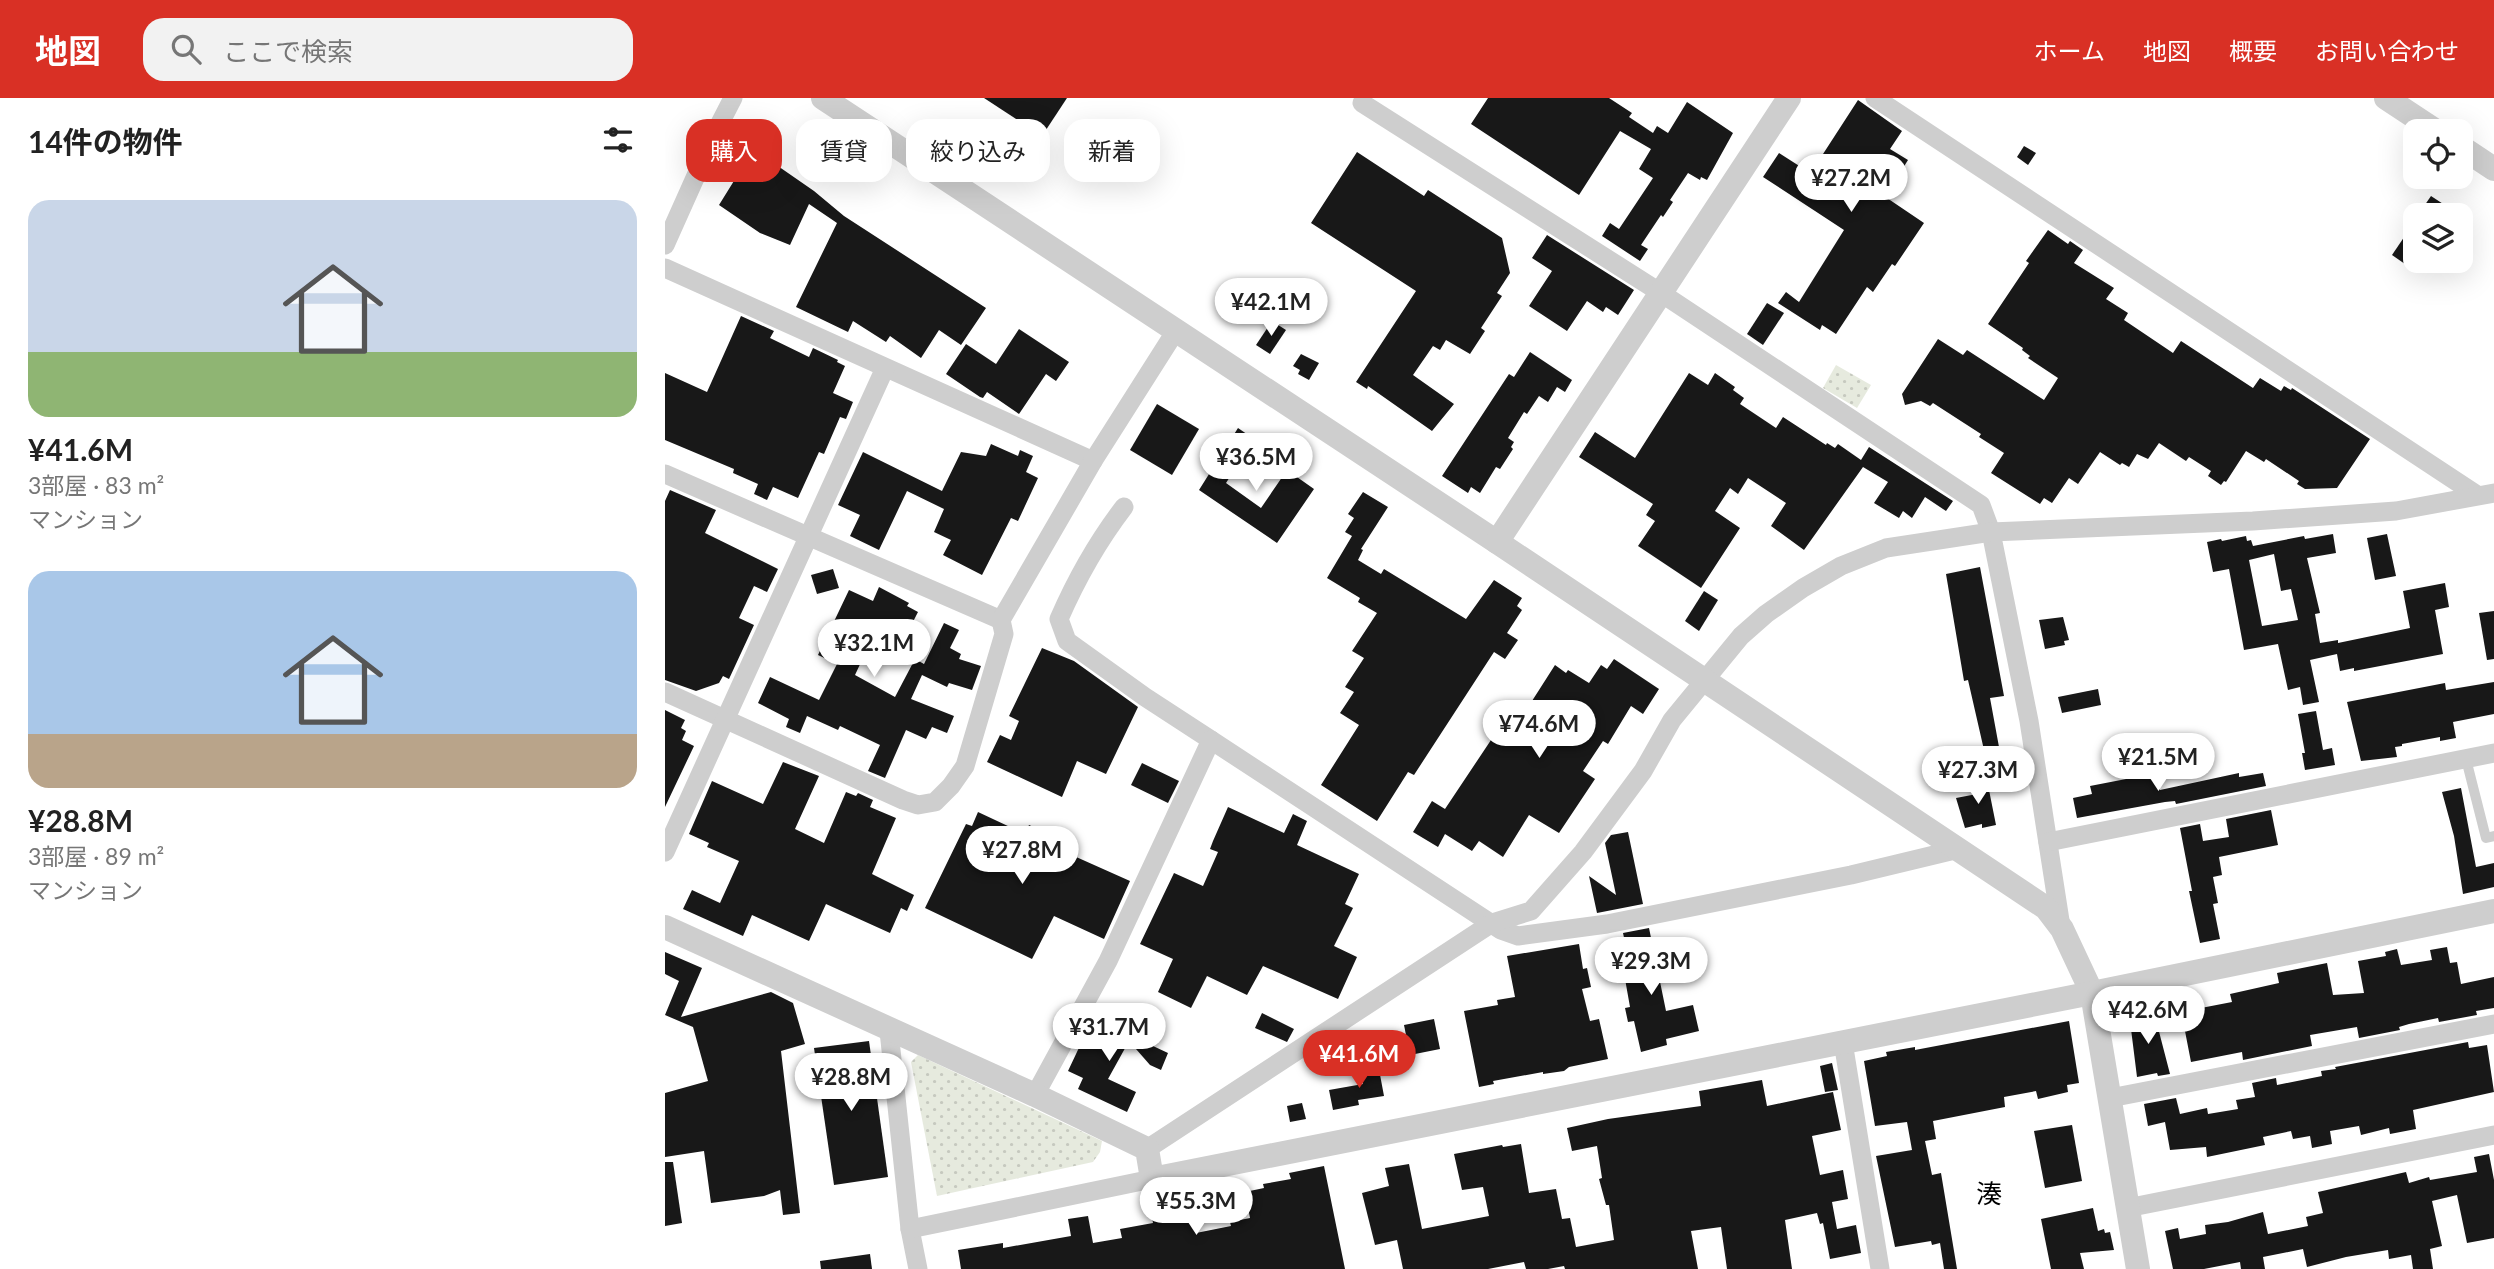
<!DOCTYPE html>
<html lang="ja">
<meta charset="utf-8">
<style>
body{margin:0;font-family:Lato,"Noto Sans JP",sans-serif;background:#f2f2f2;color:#222;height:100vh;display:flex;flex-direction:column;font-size:26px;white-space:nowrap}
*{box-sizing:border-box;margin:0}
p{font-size:23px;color:#767676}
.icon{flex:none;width:38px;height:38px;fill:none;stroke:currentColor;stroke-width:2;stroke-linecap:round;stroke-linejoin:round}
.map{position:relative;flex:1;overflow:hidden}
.panel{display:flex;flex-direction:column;background:#fff;width:665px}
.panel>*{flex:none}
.guide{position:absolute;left:21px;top:21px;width:665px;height:63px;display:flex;gap:14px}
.buttons{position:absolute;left:1738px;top:21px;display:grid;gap:14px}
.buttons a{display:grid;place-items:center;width:70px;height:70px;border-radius:14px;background:#fff;box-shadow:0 7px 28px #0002;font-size:35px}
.price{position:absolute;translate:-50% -60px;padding:0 16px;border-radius:24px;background:#fff;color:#222;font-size:23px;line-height:46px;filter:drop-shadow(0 2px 4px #0008)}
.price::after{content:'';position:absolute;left:50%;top:42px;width:21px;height:16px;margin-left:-10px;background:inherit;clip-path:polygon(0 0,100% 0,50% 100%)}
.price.selected{background:#d93025;color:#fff}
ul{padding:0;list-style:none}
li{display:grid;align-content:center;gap:14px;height:371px;padding:0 28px}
li span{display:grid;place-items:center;height:217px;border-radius:21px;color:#555}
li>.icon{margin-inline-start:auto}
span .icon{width:126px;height:126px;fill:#fffc;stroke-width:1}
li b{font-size:30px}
h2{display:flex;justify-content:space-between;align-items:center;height:84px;padding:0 28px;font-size:30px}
.tag{padding:0 24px;border-radius:21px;background:#fff;box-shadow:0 7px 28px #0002;font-size:24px;line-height:63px}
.tag.selected{background:#d93025;color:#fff}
header{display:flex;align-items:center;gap:42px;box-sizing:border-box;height:98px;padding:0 35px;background:#d93025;color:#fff}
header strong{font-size:33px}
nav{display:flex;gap:38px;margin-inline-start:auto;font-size:24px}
.search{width:490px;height:63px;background:#f2f2f2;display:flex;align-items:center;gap:18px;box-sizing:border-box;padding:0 24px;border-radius:21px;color:#767676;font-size:26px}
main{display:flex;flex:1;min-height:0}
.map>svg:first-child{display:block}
.park{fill:url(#park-dots)}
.building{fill:#181818;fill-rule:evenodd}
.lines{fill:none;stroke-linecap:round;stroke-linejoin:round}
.service{stroke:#cecece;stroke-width:10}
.minor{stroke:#cecece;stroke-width:19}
.tertiary{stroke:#cecece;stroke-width:24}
.labels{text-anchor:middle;stroke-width:7;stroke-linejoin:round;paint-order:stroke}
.quarter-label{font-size:26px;fill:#000;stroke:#fff}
</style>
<header>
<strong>地図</strong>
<div class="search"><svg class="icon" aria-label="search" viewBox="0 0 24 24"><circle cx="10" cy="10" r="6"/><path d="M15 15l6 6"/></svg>ここで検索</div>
<nav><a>ホーム</a><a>地図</a><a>概要</a><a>お問い合わせ</a></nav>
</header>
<main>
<section class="panel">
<h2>14件の物件<svg class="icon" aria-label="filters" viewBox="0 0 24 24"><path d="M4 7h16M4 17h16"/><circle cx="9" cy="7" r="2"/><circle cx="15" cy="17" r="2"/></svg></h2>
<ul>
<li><span style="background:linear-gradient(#c9d6e8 70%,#8fb573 0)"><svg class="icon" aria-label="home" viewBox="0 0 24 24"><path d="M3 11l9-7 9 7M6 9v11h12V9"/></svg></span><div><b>¥41.6M</b><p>3部屋 · 83 m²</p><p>マンション</p></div></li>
<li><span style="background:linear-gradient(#a9c7e8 75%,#b9a48a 0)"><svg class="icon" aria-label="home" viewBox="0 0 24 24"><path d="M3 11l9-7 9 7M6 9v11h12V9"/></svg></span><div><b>¥28.8M</b><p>3部屋 · 89 m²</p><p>マンション</p></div></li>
</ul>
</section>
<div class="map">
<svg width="1829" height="1171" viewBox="0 0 1829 1171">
<defs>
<pattern id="park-dots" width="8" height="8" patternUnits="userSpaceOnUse" patternTransform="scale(1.75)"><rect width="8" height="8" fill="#e6eade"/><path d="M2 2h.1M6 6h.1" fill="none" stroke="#c6c9bf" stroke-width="1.8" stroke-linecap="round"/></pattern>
</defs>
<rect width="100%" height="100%" fill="#fff"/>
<g class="park">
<polygon points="1171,267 1206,287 1192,310 1158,290"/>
<polygon points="253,957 437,1043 435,1054 428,1064 272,1098 246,964"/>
</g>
<g class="building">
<polygon points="319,0 402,0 377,38"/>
<polygon points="823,0 944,0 967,15 964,19 988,35 992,28 1003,35 1022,4 1068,35 1042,82 1036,79 1035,82 1023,75 1005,102 1008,104 998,119 996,117 976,147 983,151 975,163 937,138 945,125 954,131 988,80 974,71 986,51 955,33 914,97 806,26"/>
<polygon points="1193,2 1237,33 1225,51 1243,62 1233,78 1236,79 1222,100 1259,125 1230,168 1227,166 1208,194 1202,189 1171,236 1157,227 1155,232 1113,205 1121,194 1134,204 1179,132 1098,79 1114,55 1139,71 1140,69 1147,73"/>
<polygon points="71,39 149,93 179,118 321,210 296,247 274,232 256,260 225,238 221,244 188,223 183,234 131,209 172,125 144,106 125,147 95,135 54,107 72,78 54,66"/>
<polygon points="1359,48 1371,55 1363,67 1352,59"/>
<polygon points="692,54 759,98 763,92 837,140 845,175 832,195 837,198 816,230 820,233 805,256 781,242 775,252 768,248 748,277 789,306 767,333 703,288 702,291 691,284 751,193 646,125"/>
<polygon points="1766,98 1795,117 1753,117"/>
<polygon points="1750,123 1750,173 1727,157"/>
<polygon points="1383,132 1403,146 1405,143 1418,152 1409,165 1449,190 1441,201 1463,215 1459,222 1508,255 1516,243 1588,290 1595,280 1616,293 1619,288 1626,292 1627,290 1705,341 1672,390 1640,391 1632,386 1634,383 1601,361 1599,364 1581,353 1561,384 1559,383 1556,387 1543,378 1546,373 1524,359 1521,363 1494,345 1483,361 1472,356 1464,369 1457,365 1455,367 1435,354 1413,386 1404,380 1387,405 1379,400 1375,406 1326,375 1339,355 1314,339 1316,336 1268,305 1265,308 1256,303 1240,307 1237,296 1273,241 1298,257 1302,252 1379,302 1393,280 1363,260 1365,258 1357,252 1358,250 1323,226 1364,165 1361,163"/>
<polygon points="882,137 969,192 953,217 941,209 938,214 922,203 902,233 864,208 887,173 867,160"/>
<polygon points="1102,205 1119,215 1098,247 1082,236"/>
<polygon points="76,218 109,233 105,240 144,259 148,250 173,262 172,264 180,268 168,295 188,304 181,321 175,319 159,356 154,354 133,400 108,389 102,402 89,396 93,386 68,375 69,371 0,342 0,275 42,294"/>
<polygon points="607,223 621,232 605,256 591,247"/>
<polygon points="354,231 404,264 391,283 381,276 354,316 322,294 318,300 315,299 281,276 301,246 331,266"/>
<polygon points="865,254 907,282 900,294 892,289 883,304 874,298 862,316 859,314 843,340 849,344 846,349 848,351 835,371 831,369 815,395 806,389 803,395 777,378 844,276 849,279"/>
<polygon points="636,256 654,265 644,282 633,276 635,272 628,268"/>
<polygon points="1024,275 1043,287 1050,275 1070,289 1068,292 1079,300 1075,306 1111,330 1118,319 1161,347 1162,345 1170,350 1173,346 1196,362 1204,349 1288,403 1281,413 1260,399 1247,420 1238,413 1234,420 1209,405 1223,384 1198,369 1139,452 1106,428 1121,405 1083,380 1073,396 1065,390 1050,413 1075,430 1036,490 973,448 990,423 981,417 988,406 914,359 930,334 970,360"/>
<polygon points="492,306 534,331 507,377 465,352"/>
<polygon points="573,330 589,341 561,385 596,410 622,372 649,391 612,445 534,392"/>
<polygon points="326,346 353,358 355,352 368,358 361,374 373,380 353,423 346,420 317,477 278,457 286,442 269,434 279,411 242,393 214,452 185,438 195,417 173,407 198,354 277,393 296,354 321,358"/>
<polygon points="5,392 51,412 40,435 113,471 102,494 89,488 74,520 89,527 64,581 58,578 54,585 31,593 0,582 0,403"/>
<polygon points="698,394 723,409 696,451 698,452 693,462 716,476 719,471 801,521 829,482 857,500 852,508 857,512 842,535 853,542 840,561 829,554 749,677 743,674 712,723 656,687 694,627 675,615 689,594 680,589 699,560 687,553 712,515 693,504 695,500 662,480 687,438 680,434 689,420 683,416"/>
<path d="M1668,436L1671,455L1642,460L1655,515L1650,516L1655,545L1673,542V545L1745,530L1738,493L1780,485L1784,509L1770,512L1778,556L1689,573V570L1675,573L1672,556L1645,562L1654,604L1638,607L1635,589L1623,592L1613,546L1579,552L1564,471L1548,474L1542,444L1556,441L1557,443L1581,438L1582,443L1586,442L1588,448L1639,438L1640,441ZM1609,456L1616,493L1626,491L1633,522L1597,528L1584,462Z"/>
<polygon points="1722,436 1731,478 1710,482 1702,440"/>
<polygon points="1315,469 1339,598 1325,600 1334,649 1319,652 1303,582 1299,583 1281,476"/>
<polygon points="168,471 174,490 152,496 146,477"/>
<polygon points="214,489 244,505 242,508 253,514 230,559 204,547 190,577 230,599 250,561 259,566 279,525 294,532 285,550 296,556 294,561 316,568 307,592 284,585 282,589 257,577 246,601 289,618 282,635 267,629 261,641 241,632 220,680 203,673 215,647 175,628 173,632 142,618 135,635 121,629 124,621 93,605 105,579 154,602 172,566 153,557 184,492 208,503"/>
<polygon points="1039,493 1053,502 1034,533 1020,523"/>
<polygon points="1829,513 1829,561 1822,562 1814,515"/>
<polygon points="1398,519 1404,542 1399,543 1400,547 1380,551 1374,522"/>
<polygon points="377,550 409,563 473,609 441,676 412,663 397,699 322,664 335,637 346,642 354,623 344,618"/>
<polygon points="949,561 994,591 978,616 966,608 943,646 938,643 918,673 930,681 894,735 864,717 838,759 814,743 807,753 780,736 773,749 748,734 767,703 780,711 842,618 853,625 890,567 901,575 903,572 924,585 936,567 942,571"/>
<polygon points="1829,584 1829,616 1788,624 1791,640 1775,643 1775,639 1737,646 1737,648 1730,649 1732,659 1696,663 1682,604 1780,585 1781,592"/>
<polygon points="1433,591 1436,607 1397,615 1393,599"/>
<polygon points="0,612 20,622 16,630 21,633 17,642 29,648 0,709"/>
<polygon points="1651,613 1658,652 1667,650 1670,667 1640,672 1637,655 1640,655 1633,616"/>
<polygon points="118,664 154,678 130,731 159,745 181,694 191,698 193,695 208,702 205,709 231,720 207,776 249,797 242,813 236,810 225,835 161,806 144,843 87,817 78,838 18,811 27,792 55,805 74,763 42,749 44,745 24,736 47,683 98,706"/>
<polygon points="477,665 514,683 503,705 466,687"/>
<polygon points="1492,675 1495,692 1574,675 1574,679 1598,675 1601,688 1511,706 1510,703 1500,704 1412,720 1408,700 1427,696 1425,688"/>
<polygon points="1321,677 1331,727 1317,730 1317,726 1300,730 1291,700 1312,696 1308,679"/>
<polygon points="1796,690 1811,769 1829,765 1829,789 1798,796 1789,738 1777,694"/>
<polygon points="563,709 619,735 628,716 642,723 632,747 694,776 680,806 688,810 669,848 692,859 673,901 598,868 582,897 542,878 526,910 493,894 508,861 475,846 509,775 538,788 553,754 545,751 548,743"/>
<polygon points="1606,712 1613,747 1554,759 1557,777 1548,779 1553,805 1548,806 1555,841 1535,845 1524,793 1527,793 1515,730 1535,726 1538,743 1564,739 1561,721"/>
<polygon points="313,714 360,736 364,727 404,745 400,754 465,783 439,841 389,818 367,861 260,810 301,726 307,728"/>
<polygon points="963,734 978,806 932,815 924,778 951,797 940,745 946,737"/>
<polygon points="984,830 1001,913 1028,907 1034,933 1001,941 1002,947 976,954 969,923 963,924 960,910 965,909 957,864 964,863 958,835"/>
<polygon points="914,846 918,871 922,870 926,889 917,891 925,923 934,921 943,961 904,969 899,973 878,976 878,974 828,983 829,986 814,989 799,913 833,907 832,902 850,899 842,858"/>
<polygon points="1782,849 1785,865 1792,864 1796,886 1829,879 1829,910 1811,913 1812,917 1774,924 1773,920 1744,926 1734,929 1735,932 1694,940 1692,929 1645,937 1647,948 1578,962 1577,954 1526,964 1513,897 1532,894 1536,910 1567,904 1565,896 1614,885 1612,875 1662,865 1668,897 1699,895 1693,863 1721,858 1720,854 1732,851 1736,867 1767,862 1765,852"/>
<polygon points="0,854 37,870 16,919 106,894 128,905 140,946 116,953 135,1115 118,1117 115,1092 99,1098 46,1105 39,1053 0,1059 0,995 43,983 28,929 0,917 14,883 0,876"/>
<polygon points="1483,912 1485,923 1491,922 1505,976 1493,978 1492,975 1472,979 1464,915"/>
<polygon points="597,915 629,931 622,944 590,930"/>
<polygon points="428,920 503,955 496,972 485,967 464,943 443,981 471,994 462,1014 413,991 418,980 403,973"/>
<polygon points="769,921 775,951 745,957 739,927"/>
<polygon points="1404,923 1414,985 1402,987 1403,994 1373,1001 1371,993 1339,999 1340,1009 1268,1023 1271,1041 1260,1043 1267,1077 1276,1075 1292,1171 1279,1171 1275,1145 1267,1147 1266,1143 1230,1149 1211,1058 1247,1052 1242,1024 1210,1028 1199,963 1222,958 1221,954 1250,949 1250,952"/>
<polygon points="204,943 223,1079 169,1087 149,950"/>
<polygon points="1803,944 1804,950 1822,947 1829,994 1748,1012 1751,1031 1725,1036 1724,1030 1696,1037 1694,1028 1665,1033 1667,1046 1647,1050 1645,1038 1628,1041 1626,1033 1598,1039 1600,1047 1542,1059 1541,1049 1505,1052 1500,1024 1483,1028 1479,1006 1511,1000 1515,1016 1542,1010 1543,1016 1573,1011 1571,1002 1590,999 1587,985 1611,980 1612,987 1657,978 1656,973 1671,971 1670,969"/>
<polygon points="1167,965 1173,992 1160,994 1155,968"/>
<polygon points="713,966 719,998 693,1002 694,1007 668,1012 664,992 698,986 696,969"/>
<polygon points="1097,982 1102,1008 1168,994 1176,1032 1147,1038 1155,1077 1178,1072 1183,1101 1167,1104 1172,1131 1191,1127 1196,1155 1165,1161 1158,1125 1155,1126 1152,1115 1120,1122 1127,1171 1062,1171 1056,1129 1026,1133 1033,1171 900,1171 899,1168 883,1171 861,1171 859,1164 823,1171 738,1171 732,1142 710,1147 697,1095 724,1088 720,1070 744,1066 757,1131 824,1118 818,1089 797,1092 789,1056 837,1047 838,1049 856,1046 864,1095 891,1091 897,1121 905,1120 911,1149 949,1142 944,1107 941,1107 934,1081 937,1080 932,1048 907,1053 902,1030 943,1021 1036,1008 1034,993"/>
<polygon points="637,1005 641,1021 625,1024 622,1008"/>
<polygon points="1407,1027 1417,1083 1380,1090 1369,1033"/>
<polygon points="1824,1056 1829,1082 1829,1140 1802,1145 1792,1097 1767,1103 1777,1148 1765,1151 1768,1171 1748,1171 1746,1157 1724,1161 1723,1152 1681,1159 1642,1169 1638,1151 1598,1159 1600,1171 1576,1171 1575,1164 1539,1171 1508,1171 1500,1133 1513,1130 1515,1141 1541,1136 1540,1127 1563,1124 1598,1114 1603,1136 1643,1128 1641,1119 1658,1115 1653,1094 1741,1074 1744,1085 1764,1079 1765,1082 1812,1074 1809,1059"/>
<polygon points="0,1064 8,1064 17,1125 0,1128"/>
<polygon points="659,1068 680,1171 296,1171 293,1152 338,1145 338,1150 406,1138 403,1121 423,1118 428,1145 457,1140 455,1131 488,1125 484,1102 524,1095 531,1135 566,1128 565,1124 585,1120 580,1094 599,1090 598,1086 626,1081 624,1075"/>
<polygon points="1428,1110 1433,1133 1439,1131 1440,1135 1445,1134 1449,1152 1415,1155 1419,1171 1386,1171 1376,1121"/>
<polygon points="205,1156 207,1171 156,1171 155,1163"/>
</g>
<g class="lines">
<polyline class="service" points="1801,661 1821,740 1829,738"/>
<g class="minor">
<polyline points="1210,0 1812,397"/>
<polyline points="697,5 996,195 1316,407 1326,434 1364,623 1396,829"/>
<polyline points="0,147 51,33 68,0"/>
<polyline points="0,170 428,363"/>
<polyline points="0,376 336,522"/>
<path d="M459,409C433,443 411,482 394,521L402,543L480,599L546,642"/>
<polyline points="0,594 238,702 253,707 270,704 286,688 300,668 339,536 336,522 428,363 510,234"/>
<polyline points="1383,744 1829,655"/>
<polyline points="0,754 220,270"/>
<polyline points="224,933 245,1131 253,1171"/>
<polyline points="1178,944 1215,1171"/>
<polyline points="370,997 443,863 546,642 836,832 853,838 942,826 1186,777 1294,751"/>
<polyline points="1445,1000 1829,926"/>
<polyline points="482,1051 827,825 866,813 918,754 978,673 1007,622 1076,538 1101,516 1138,490 1176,468 1221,450 1326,434 1588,423 1731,413 1829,395"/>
<polyline points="1462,1110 1829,1037"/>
<polyline points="245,1131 487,1081"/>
</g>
<g class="tertiary">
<polyline points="158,0 832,444 1381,810 1397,831 1427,895 1473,1171"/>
<polyline points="1721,0 1771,33"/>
<polyline points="1796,49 1829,71"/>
<polyline points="832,444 1124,0"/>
<polyline points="0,829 370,997 482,1051 487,1081 1427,895 1829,813"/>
</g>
</g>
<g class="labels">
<g class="quarter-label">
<text x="1324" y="1105">湊</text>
</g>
</g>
</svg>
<div class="buttons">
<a><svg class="icon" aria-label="locate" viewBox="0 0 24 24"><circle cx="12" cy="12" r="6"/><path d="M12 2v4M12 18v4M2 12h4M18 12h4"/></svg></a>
<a><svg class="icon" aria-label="layers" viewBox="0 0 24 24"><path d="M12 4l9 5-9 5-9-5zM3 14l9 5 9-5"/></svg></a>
</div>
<b class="price" style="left:1186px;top:116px">¥27.2M</b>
<b class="price" style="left:606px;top:240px">¥42.1M</b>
<b class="price" style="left:591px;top:395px">¥36.5M</b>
<b class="price" style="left:209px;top:581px">¥32.1M</b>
<b class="price" style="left:874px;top:662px">¥74.6M</b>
<b class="price" style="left:1493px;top:695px">¥21.5M</b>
<b class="price" style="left:1313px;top:708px">¥27.3M</b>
<b class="price" style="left:357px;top:788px">¥27.8M</b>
<b class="price" style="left:986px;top:899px">¥29.3M</b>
<b class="price" style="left:1483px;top:948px">¥42.6M</b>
<b class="price" style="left:444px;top:965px">¥31.7M</b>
<b class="price selected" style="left:694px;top:992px">¥41.6M</b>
<b class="price" style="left:186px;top:1015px">¥28.8M</b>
<b class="price" style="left:531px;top:1139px">¥55.3M</b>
<div class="guide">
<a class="tag selected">購入</a>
<a class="tag">賃貸</a>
<a class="tag">絞り込み</a>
<a class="tag">新着</a>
</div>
</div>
</main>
